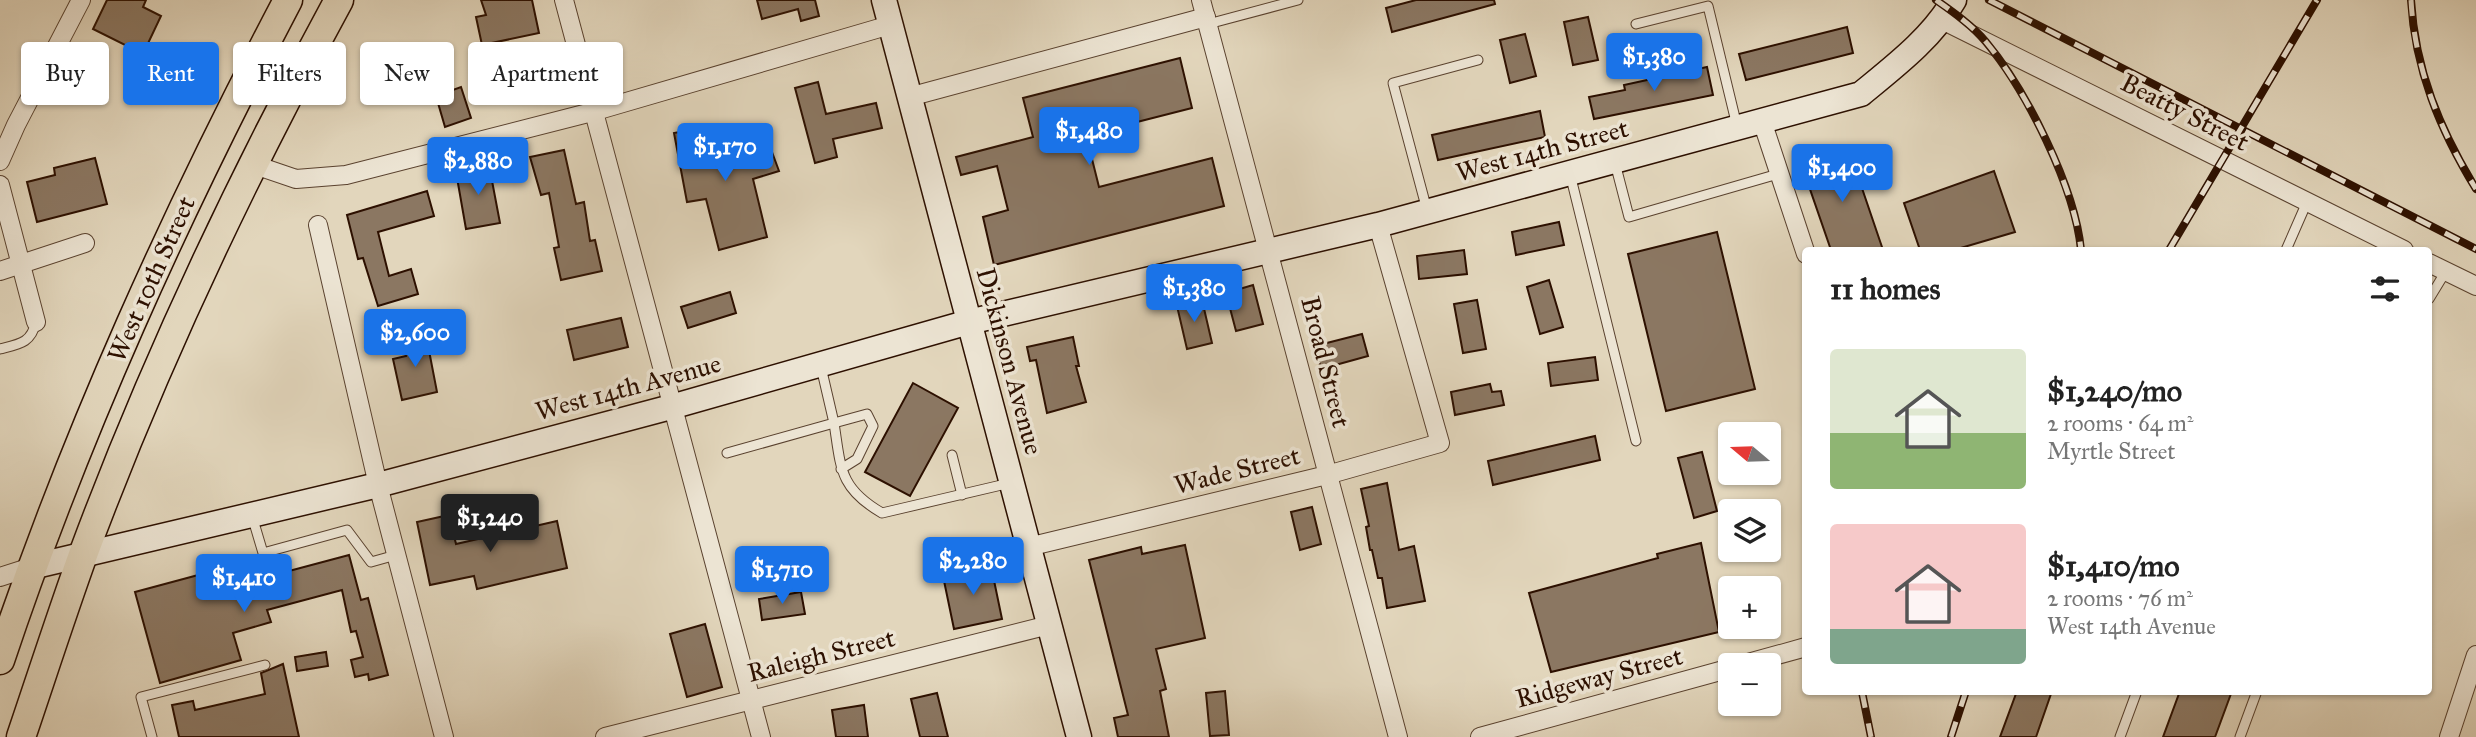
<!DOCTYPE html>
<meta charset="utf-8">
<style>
body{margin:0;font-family:"IM FELL Great Primer",serif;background:#f6f6f6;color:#222;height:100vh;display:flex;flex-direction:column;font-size:26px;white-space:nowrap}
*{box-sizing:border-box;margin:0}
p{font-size:23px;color:#767676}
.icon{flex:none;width:38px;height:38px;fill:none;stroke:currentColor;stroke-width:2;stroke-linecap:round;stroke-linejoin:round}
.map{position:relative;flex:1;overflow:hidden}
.details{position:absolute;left:1802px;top:247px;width:630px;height:448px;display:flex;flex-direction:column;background:#fff;border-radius:7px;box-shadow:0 2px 5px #0004}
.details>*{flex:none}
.top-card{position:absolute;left:21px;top:42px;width:665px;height:63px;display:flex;gap:14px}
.needle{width:46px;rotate:289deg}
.buttons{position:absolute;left:1718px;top:422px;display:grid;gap:14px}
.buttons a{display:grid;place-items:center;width:63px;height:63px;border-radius:7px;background:#fff;box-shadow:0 2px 5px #0004;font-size:35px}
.price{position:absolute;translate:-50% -60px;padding:0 16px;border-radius:7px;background:#1a73e8;color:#fff;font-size:23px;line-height:46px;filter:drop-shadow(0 2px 4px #0008)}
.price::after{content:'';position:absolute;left:50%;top:42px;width:21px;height:16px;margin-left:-10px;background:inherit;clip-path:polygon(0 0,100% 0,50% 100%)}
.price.current{background:#222;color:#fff}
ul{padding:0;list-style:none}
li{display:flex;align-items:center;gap:21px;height:175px;padding:0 28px}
li span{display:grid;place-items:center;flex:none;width:196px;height:140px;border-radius:7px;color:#555}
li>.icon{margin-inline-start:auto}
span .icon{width:84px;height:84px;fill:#fffc;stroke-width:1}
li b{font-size:30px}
h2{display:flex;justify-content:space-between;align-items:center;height:84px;padding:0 28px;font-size:30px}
.tag{padding:0 24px;border-radius:7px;background:#fff;box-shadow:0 2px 5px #0004;font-size:24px;line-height:63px}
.tag.current{background:#1a73e8;color:#fff}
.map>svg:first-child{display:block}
.building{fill:#8b7762;stroke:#2d1000;stroke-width:2}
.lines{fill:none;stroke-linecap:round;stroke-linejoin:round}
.lane-casing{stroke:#5a422f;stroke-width:11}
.street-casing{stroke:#5a422f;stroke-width:20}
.secondary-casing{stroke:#2d1000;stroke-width:27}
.primary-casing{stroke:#2d1000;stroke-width:31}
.lane{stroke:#ece4d3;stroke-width:9}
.street{stroke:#ece4d3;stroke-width:18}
.secondary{stroke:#ece4d3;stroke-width:24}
.primary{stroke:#e2d6bc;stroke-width:28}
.rail-casing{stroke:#2d1000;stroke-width:8}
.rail{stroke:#ece4d3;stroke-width:5;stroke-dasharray:16;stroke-linecap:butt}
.labels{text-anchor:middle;stroke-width:7;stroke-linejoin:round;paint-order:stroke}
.street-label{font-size:26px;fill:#2d1000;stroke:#ece4d3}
</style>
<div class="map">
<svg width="2476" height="737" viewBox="0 0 2476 737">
<rect width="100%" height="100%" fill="#e2d6bc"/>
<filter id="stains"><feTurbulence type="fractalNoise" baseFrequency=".00286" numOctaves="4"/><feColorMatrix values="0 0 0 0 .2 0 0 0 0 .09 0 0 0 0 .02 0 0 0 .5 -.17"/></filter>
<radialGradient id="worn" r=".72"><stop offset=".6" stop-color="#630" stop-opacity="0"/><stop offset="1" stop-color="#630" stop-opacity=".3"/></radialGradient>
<g class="building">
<polygon points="107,0 146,0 143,7 161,16 143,54 93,29"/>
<polygon points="481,0 532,0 539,33 482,45 476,17 486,15"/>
<polygon points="757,0 815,0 819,16 801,21 798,9 762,19"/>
<polygon points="1416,0 1494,0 1495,4 1392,32 1386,8"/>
<polygon points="1588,17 1598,60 1573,65 1564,22"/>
<polygon points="1847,27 1853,53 1746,80 1739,54"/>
<polygon points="1525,34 1536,76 1510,83 1500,40"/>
<polygon points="1180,58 1192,108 1086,135 1099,187 1212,158 1224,206 994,265 983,217 1008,210 997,166 961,175 956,157 1033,137 1023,98"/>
<polygon points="1707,67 1713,95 1594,119 1589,97 1625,90 1624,85"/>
<polygon points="818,82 826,114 876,103 882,128 833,139 837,157 815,163 795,88"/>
<polygon points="461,87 471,118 445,127 436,96"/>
<polygon points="1540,111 1545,137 1438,160 1432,135"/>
<polygon points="712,126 714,137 726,135 729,150 758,140 761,147 769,144 779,171 753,179 767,237 719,250 706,199 687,202 674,133"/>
<polygon points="564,150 576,204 584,202 590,241 595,240 602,271 561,280 554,248 559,247 549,193 541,195 530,157"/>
<polygon points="1849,150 1883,250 1831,250 1802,166"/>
<polygon points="95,158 107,204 37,222 27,182 55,175 54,168"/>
<polygon points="489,165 500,223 466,229 456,172"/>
<polygon points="1994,171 2015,232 1954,250 1920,250 1904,203"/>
<polygon points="427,191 434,216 378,232 389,276 411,269 418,294 378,306 363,258 358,259 347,215"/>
<polygon points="1559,222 1564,245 1516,255 1512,232"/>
<polygon points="1717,232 1755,389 1666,411 1628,254"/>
<polygon points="1464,250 1467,274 1419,279 1417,256"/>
<polygon points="1549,280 1563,327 1540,334 1527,287"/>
<polygon points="1253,285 1263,324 1236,331 1226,293"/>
<polygon points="730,292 736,313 688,328 681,307"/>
<polygon points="1202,300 1212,343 1187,349 1177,306"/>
<polygon points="1477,300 1486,349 1463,353 1454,304"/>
<polygon points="621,318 628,347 574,360 567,330"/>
<polygon points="1362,334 1368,356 1321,369 1315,346"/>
<polygon points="426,335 437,392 402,400 393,359 406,356 402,340"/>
<polygon points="1073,337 1079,366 1076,366 1086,402 1047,413 1036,360 1030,361 1027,347"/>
<polygon points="1595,357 1598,380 1551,386 1548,363"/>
<polygon points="913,383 958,408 910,496 865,472"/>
<polygon points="1490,384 1492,392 1501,391 1504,405 1455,415 1451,392"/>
<polygon points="1595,436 1600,460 1493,485 1488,461"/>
<polygon points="1702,452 1717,511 1694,518 1678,458"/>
<polygon points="1387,483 1399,550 1414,546 1425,601 1387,608 1382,578 1378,578 1372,550 1370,550 1366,527 1369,526 1361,489"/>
<polygon points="1312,507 1321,544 1300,550 1291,512"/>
<polygon points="449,515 456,544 557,521 567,568 477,589 474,576 430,585 417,522"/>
<polygon points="1701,543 1719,632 1551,672 1529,593 1658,558 1657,554"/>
<polygon points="1185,545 1205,638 1156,649 1166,689 1160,691 1169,737 1118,737 1114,718 1128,715 1089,560 1141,547 1142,554"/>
<polygon points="349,555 361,600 368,598 388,675 369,680 368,674 355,677 351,660 363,657 356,631 351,632 342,590 267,610 271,622 233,633 241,660 160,683 135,592 254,560 259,579"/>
<polygon points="991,566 1002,619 954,629 943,576"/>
<polygon points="801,592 805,614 762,620 759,599"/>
<polygon points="705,624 722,687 687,697 670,634"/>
<polygon points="326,652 328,666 297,671 295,657"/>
<polygon points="283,664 299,737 179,737 172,705 193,701 195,710 265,694 261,673"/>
<polygon points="1225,691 1229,735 1210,736 1206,693"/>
<polygon points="2017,691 2052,691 2036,737 2000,737"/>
<polygon points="2180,691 2232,691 2215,737 2163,737"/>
<polygon points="937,693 948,737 920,737 911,699"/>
<polygon points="864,705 868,737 836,737 832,710"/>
</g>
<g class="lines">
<defs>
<g id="lane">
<polyline points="1208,24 1298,0"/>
<polyline points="1636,24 1708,6 1737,126"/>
<polyline points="1615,163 1629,217 1778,174"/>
<polyline points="1570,174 1636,441"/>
<polyline points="1427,210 1393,83 1478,60"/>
<polyline points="2286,250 2307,202"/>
<polyline points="2429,299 2446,271"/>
<path d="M0,349C20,344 31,343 36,322"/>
<polyline points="727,453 834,423 821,367"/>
<polyline points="952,455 962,495"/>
<path d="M841,469L857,459L873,426L867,414L834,423C841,468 839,488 882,513L1010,483"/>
<polyline points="252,516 263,553 347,530 371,562 396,555"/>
<polyline points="152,737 141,697 265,665"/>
<polyline points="2120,737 2137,691"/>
<polyline points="2240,737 2257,691"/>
</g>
<g id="street">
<polyline points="564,0 761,737"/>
<polyline points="1201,0 1398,737"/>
<polyline points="1942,20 2404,250"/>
<polyline points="909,97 1206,17"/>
<polyline points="1762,121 1806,254"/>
<polyline points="0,161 16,125 81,0"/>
<polyline points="252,164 296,179 346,175 592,112 890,25"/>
<polyline points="0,185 36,322"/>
<polyline points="318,225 378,485 444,737"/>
<polyline points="2429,263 2476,286"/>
<polyline points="0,271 85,243"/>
<polyline points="1028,547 1327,475 1440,443 1378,225"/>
<polyline points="0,577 31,567"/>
<polyline points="1741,665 1806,647"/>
<polyline points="605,737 1049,625"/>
<polyline points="1480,737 1731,668"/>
<polyline points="2449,737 2476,655"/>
</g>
<g id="secondary">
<polyline points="884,0 1079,737"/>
<path d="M31,567L378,485L671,407L969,322L1378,225L1861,94C1895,66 1932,38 1954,0"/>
</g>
<g id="primary">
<path d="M0,660C77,430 175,215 288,0"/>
<path d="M21,737C42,675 62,613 84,552C155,361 242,178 339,0"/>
</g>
</defs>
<use href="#lane" class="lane-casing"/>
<use href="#street" class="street-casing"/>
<use href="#secondary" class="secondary-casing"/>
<use href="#primary" class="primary-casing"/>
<use href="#lane" class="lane"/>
<use href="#street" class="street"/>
<use href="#secondary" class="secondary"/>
<use href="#primary" class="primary"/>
<defs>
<g id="rail">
<path d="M1936,0C1953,12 1973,26 1986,42C2026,90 2075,187 2081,250"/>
<polyline points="1989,0 2476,249"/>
<path d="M2411,0C2415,70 2440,130 2476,189"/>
<polyline points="2169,250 2317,0"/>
<polyline points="1862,692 1871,737"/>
<polyline points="1951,737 1966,691"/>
</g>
</defs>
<use href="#rail" class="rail-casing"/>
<use href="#rail" class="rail"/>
</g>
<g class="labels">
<g class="street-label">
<text transform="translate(2185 112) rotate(27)" y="9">Beatty Street</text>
<text transform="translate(1542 150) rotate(-15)" y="9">West 14th Street</text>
<text transform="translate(151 279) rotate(-66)" y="9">West 10th Street</text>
<text transform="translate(1010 361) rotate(75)" y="9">Dickinson Avenue</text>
<text transform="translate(1326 362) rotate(76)" y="9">Broad Street</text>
<text transform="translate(628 387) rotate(-15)" y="9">West 14th Avenue</text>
<text transform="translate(1237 470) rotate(-14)" y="9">Wade Street</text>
<text transform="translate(821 655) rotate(-14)" y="9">Raleigh Street</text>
<text transform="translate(1599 677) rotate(-15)" y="9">Ridgeway Street</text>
</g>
</g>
<rect width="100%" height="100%" filter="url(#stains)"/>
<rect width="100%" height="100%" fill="url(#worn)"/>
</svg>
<div class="buttons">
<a><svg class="needle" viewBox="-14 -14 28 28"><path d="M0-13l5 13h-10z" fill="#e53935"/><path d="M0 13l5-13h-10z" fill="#767676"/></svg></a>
<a><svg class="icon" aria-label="layers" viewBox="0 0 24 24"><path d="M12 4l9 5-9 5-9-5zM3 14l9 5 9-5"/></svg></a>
<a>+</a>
<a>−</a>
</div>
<b class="price" style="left:1654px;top:93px">$1,380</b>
<b class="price" style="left:1089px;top:167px">$1,480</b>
<b class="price" style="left:725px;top:183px">$1,170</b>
<b class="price" style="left:478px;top:197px">$2,880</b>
<b class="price" style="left:1842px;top:204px">$1,400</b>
<b class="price" style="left:1194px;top:324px">$1,380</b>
<b class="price" style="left:415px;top:369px">$2,600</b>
<b class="price current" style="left:490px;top:554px">$1,240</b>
<b class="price" style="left:973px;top:597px">$2,280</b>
<b class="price" style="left:782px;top:606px">$1,710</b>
<b class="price" style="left:244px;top:614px">$1,410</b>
<div class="top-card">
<a class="tag">Buy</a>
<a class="tag current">Rent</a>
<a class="tag">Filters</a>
<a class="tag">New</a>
<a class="tag">Apartment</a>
</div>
<section class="details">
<h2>11 homes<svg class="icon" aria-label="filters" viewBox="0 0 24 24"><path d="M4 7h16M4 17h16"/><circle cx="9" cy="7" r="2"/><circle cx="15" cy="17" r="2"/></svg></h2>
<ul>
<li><span style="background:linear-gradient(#dfe7d0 60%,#8fb573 0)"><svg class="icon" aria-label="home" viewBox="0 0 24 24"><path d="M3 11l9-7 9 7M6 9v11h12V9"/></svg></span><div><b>$1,240/mo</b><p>2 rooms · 64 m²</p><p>Myrtle Street</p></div></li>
<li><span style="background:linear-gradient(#f6c9c9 75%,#7fa58c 0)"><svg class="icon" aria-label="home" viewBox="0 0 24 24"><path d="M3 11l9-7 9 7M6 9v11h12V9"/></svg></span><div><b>$1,410/mo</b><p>2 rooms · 76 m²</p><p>West 14th Avenue</p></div></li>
</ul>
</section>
</div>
